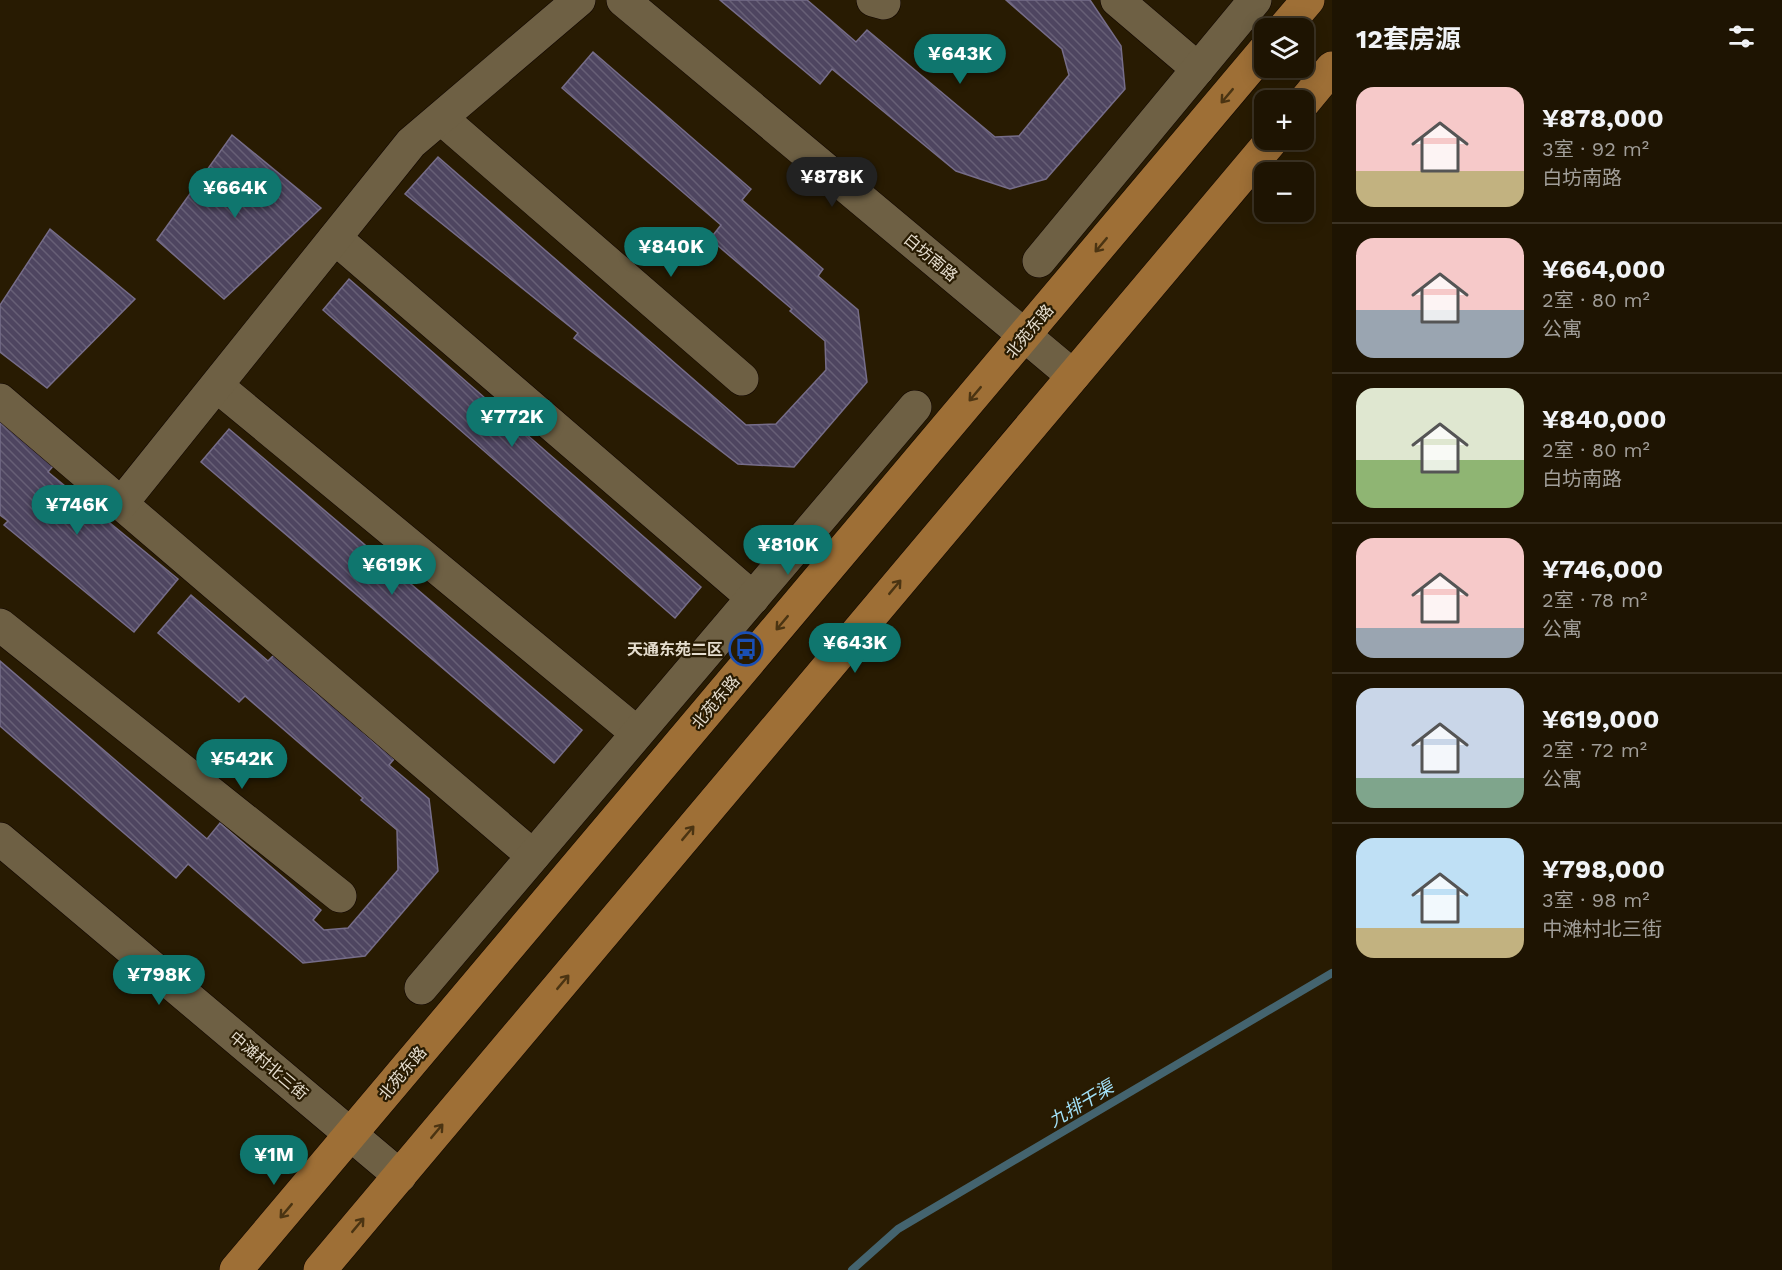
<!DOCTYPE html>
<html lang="zh">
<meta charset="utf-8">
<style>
body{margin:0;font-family:"Work Sans","Noto Sans SC",sans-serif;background:#261d0c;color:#f1f3f6;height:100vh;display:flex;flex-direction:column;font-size:22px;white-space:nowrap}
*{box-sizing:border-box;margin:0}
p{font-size:20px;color:#a19e99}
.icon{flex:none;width:33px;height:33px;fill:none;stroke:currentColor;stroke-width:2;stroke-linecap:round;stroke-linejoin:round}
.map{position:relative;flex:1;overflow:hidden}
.details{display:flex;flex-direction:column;background:#1e1402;width:450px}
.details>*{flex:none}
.tools{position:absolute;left:1254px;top:18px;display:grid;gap:12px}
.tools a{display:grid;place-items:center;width:60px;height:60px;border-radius:12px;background:#1e1402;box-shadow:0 3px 15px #0003,0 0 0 2px #3c3324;font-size:30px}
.price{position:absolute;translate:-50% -51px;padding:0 14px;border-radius:21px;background:#0f766e;color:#fff;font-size:20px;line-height:39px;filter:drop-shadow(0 2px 3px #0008)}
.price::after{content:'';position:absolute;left:50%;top:36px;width:18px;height:14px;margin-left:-9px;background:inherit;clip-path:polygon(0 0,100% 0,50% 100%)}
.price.active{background:#222;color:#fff}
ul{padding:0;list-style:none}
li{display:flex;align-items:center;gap:18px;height:150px;padding:0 24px}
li+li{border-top:2px solid #3c3324}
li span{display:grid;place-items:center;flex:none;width:168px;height:120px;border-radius:18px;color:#555}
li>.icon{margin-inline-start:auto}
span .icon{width:72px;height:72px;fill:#fffc;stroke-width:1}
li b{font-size:26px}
h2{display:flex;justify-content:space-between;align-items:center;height:72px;padding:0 24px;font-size:26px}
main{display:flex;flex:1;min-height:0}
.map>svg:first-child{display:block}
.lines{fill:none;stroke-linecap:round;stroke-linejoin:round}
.stream{stroke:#44646f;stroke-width:8}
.building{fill:url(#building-back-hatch);stroke:#766d89;stroke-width:1.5}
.minor-casing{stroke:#100500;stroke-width:34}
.major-casing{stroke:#100500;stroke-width:34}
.minor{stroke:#6e6044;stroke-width:33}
.major{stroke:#9e6f36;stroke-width:33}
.oneway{stroke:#4b3412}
.labels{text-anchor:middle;stroke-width:4.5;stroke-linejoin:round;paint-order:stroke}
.street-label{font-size:16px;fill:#e5ddce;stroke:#281b02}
.poi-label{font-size:16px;font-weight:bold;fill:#e5ddce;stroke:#281b02;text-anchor:end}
.water-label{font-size:18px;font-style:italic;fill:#a2e1f8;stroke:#281b02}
</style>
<main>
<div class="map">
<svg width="1332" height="1270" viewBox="0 0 1332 1270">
<defs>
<pattern id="building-back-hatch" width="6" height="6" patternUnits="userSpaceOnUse" patternTransform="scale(1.5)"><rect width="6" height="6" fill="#4e4560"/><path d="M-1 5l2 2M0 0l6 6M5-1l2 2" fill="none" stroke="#675f76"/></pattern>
</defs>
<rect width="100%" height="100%" fill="#281b02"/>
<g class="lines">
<polyline class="stream" points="852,1270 898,1229 1332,973"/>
</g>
<g class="building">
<polygon points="720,0 807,0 856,42 867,30 995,137 1019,136 1069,75 1062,49 1006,0 1090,0 1121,46 1125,89 1046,179 1010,189 956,171 832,69 820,84"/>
<polygon points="593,52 751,189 742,200 823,269 818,276 858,310 867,382 794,467 738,464 574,338 578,333 405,194 438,157 746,425 776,424 826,370 825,341 790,311 792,309 710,239 721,225 562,88"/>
<polygon points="232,135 321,208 224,299 157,240"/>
<polygon points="50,229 135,299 47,388 0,352 0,305"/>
<polygon points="349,279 701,587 675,618 323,310"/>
<polygon points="0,421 54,465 48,472 178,579 134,632 4,525 8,521 0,515"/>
<polygon points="229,429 582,730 554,763 201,462"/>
<polygon points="191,595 268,661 274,655 394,759 389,765 429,799 438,871 365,956 303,963 188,864 176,878 0,726 0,661 207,839 220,823 321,910 313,920 324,930 348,928 398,870 397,830 361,800 363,798 245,696 239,702 158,633"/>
</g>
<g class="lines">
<defs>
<g id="minor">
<polyline points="623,0 1073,376"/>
<polyline points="873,0 884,3"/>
<polyline points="1117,0 1198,69"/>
<polyline points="441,118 742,379"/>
<polyline points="335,238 753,598"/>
<polyline points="1039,261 1255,0"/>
<polyline points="217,386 637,733"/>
<polyline points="0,400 533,856"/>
<polyline points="121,504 411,143 579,0"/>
<polyline points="0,625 340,896"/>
<polyline points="0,839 400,1176"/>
<polyline points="421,988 915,407"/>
</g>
<g id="major">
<polyline points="1284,28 1308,0"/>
<polyline points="1304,102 1332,68"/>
<polyline points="236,1270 1264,51"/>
<polyline points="320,1270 1272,140"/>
</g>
</defs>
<use href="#minor" class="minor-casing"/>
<use href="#major" class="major-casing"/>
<use href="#minor" class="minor"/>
<use href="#major" class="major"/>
</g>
<defs><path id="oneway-shaft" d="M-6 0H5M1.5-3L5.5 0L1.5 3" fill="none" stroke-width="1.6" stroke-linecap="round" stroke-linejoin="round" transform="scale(1.5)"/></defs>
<g class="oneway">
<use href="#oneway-shaft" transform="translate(1227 96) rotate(130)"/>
<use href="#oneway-shaft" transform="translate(1101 245) rotate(130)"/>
<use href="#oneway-shaft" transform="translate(975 394) rotate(130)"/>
<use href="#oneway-shaft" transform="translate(895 587) rotate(-50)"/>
<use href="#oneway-shaft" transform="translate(782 623) rotate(130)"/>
<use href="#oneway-shaft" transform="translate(688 833) rotate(-50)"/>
<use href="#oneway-shaft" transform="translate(563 982) rotate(-50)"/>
<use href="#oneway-shaft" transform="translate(437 1131) rotate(-50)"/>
<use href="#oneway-shaft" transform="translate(286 1211) rotate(130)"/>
<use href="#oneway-shaft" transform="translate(358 1225) rotate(-50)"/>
</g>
<defs>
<symbol id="bus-ring" viewBox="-11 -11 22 22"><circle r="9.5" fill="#281b02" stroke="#1a4fb4" stroke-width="1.5"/><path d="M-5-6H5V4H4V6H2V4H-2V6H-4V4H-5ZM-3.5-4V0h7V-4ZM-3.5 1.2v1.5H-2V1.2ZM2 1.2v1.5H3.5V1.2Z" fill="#1a4fb4"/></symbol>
</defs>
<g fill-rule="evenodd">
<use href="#bus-ring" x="727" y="630" width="38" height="38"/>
</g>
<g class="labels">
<g class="street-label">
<text transform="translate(931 257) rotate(40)" y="6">白坊南路</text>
<text transform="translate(1029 331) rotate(-50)" y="6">北苑东路</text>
<text transform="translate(715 702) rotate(-50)" y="6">北苑东路</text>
<text transform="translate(269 1065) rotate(40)" y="6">中滩村北三街</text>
<text transform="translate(402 1073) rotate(-50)" y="6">北苑东路</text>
</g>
<g class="poi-label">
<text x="723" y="655">天通东苑二区</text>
</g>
<g class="water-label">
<text transform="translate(1081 1104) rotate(-31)" y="6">九排干渠</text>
</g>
</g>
</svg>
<div class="tools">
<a><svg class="icon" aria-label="layers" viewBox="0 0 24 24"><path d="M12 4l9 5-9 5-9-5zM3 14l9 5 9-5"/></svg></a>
<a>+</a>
<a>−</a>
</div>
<b class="price" style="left:960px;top:85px">¥643K</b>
<b class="price active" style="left:832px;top:208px">¥878K</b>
<b class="price" style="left:235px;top:219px">¥664K</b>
<b class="price" style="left:671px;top:278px">¥840K</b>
<b class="price" style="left:512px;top:448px">¥772K</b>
<b class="price" style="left:77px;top:536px">¥746K</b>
<b class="price" style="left:788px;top:576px">¥810K</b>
<b class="price" style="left:392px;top:596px">¥619K</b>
<b class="price" style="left:855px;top:674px">¥643K</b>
<b class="price" style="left:242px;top:790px">¥542K</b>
<b class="price" style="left:159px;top:1006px">¥798K</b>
<b class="price" style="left:274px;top:1186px">¥1M</b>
</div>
<section class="details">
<h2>12套房源<svg class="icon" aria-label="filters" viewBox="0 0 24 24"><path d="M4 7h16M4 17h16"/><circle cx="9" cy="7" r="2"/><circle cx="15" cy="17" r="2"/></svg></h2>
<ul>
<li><span style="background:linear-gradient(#f6c9c9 70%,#c2b280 0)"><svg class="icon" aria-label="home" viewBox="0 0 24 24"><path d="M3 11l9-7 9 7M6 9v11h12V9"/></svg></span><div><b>¥878,000</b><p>3室 · 92 m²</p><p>白坊南路</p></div></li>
<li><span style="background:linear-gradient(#f6c9c9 60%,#9aa5b1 0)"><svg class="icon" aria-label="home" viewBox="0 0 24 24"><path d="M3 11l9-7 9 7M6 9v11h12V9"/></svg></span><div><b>¥664,000</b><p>2室 · 80 m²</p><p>公寓</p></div></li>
<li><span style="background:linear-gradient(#dfe7d0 60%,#8fb573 0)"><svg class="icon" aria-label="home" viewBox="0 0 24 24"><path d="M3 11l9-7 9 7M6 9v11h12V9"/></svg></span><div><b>¥840,000</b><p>2室 · 80 m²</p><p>白坊南路</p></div></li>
<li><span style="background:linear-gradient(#f6c9c9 75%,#9aa5b1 0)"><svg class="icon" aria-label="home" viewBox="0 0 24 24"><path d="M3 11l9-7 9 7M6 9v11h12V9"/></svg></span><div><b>¥746,000</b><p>2室 · 78 m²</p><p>公寓</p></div></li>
<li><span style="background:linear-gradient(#c9d6e8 75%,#7fa58c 0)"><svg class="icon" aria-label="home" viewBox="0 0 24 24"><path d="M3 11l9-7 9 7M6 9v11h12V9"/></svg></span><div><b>¥619,000</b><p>2室 · 72 m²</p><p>公寓</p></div></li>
<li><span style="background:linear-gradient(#bfe0f5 75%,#c2b280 0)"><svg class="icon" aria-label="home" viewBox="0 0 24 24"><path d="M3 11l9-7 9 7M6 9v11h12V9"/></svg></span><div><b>¥798,000</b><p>3室 · 98 m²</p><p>中滩村北三街</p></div></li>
</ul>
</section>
</main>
